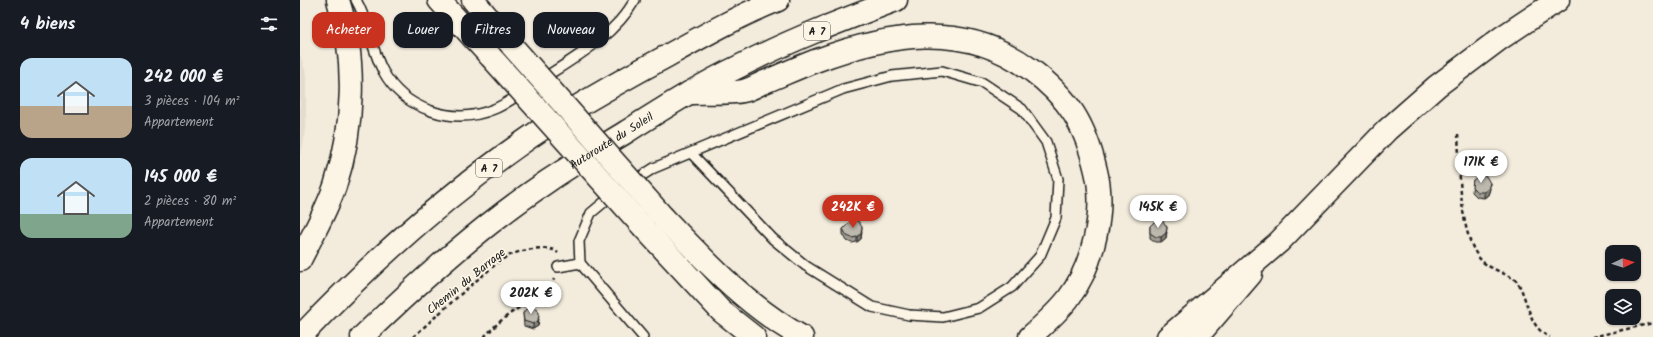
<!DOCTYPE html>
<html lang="fr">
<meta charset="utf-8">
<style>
body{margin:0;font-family:Kalam,sans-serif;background:#20242c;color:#f1f3f6;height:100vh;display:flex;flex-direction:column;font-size:15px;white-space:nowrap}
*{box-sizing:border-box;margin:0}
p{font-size:13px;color:#9ea1a6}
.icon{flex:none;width:22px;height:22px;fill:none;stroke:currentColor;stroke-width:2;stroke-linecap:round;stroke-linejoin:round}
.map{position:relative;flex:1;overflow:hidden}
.side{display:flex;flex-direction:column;background:#171b24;width:300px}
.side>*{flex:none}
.banner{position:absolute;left:12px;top:12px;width:380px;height:36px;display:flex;gap:8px}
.needle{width:26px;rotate:86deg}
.fabs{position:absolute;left:1305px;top:245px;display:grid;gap:8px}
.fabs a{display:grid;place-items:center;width:36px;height:36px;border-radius:8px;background:#171b24;box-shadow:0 1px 3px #0004;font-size:20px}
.price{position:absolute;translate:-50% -34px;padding:0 9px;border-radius:14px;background:#fff;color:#222;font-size:13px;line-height:26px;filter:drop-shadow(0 1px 2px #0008)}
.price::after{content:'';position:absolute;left:50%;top:24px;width:12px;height:9px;margin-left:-6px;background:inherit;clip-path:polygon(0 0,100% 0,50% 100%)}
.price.selected{background:#c8321e;color:#fff}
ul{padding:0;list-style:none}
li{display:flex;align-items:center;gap:12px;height:100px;padding:0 20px}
li span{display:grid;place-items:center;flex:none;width:112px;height:80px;border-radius:12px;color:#555}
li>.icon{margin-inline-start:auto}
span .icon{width:48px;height:48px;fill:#fffc;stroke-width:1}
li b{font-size:17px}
h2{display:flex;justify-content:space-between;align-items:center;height:48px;padding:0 20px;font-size:17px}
.tag{padding:0 14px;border-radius:12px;background:#171b24;box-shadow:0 1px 3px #0004;font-size:14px;line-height:36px}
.tag.selected{background:#c8321e;color:#fff}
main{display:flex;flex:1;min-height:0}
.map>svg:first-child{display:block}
.built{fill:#e3ddcf}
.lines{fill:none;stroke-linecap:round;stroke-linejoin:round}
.service-casing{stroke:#1c1c1c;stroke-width:12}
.trunk-casing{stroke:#1c1c1c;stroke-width:25}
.motorway-casing{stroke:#1c1c1c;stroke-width:25}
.path{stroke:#1c1c1c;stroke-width:2.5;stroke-dasharray:4 3;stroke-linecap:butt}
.service{stroke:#fcf5e5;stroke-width:9}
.trunk{stroke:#fcf5e5;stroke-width:22}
.motorway{stroke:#fcf5e5;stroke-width:22}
.motorway-bridge-casing{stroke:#1c1c1c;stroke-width:25;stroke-linecap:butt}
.motorway-bridge{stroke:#fcf5e5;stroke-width:22}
.wall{fill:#a39f96;stroke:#1c1c1c}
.shaded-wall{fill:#85827a;stroke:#1c1c1c}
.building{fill:#beb9ae;stroke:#1c1c1c}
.labels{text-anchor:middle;stroke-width:3.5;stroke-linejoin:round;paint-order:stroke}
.shield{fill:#fcf5e5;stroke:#5f5d58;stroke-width:1}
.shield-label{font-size:11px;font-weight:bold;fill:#1c1c1c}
.street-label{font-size:12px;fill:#1c1c1c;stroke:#fcf5e5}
</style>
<main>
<section class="side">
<h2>4 biens<svg class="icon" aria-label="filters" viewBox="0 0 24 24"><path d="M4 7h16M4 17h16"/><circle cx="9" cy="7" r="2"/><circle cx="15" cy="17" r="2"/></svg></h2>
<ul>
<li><span style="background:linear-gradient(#bfe0f5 60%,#b9a48a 0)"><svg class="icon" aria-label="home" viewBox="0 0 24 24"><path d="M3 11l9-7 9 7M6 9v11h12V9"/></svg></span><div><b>242 000 €</b><p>3 pièces · 104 m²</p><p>Appartement</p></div></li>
<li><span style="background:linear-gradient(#bfe0f5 70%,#7fa58c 0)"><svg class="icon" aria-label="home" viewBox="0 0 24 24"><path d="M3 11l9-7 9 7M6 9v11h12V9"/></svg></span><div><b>145 000 €</b><p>2 pièces · 80 m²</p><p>Appartement</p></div></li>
</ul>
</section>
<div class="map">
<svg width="1353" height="337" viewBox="0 0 1353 337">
<rect width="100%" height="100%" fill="#f3ecdd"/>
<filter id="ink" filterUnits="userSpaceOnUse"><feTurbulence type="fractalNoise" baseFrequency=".025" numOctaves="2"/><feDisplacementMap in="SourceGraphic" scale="8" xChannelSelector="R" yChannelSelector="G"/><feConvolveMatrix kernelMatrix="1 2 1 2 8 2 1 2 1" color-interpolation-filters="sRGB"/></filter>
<g filter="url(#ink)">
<polygon class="built" points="0,54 6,74 6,119 3,146 0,155"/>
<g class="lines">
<defs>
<g id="service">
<path d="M56,0C69,22 71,49 83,71C104,110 154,126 194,109C204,105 214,98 223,92"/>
<path d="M242,79C276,57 314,36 335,0"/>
<polyline points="332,182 354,168 543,89 592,76 642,71 683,83 722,109 746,142 758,179 756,218 740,256 712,287 679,308 643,317 609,315 572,307 506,266 473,239 391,153"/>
<polyline points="315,193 291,213 279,241 280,263 343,337"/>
<polyline points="258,267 280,263"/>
</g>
<polyline id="trunk" points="897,337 951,274"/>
<g id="motorway">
<polyline points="139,0 191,57"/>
<polyline points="173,0 212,46"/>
<path d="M389,93C404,92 429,94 443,91C449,90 456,86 462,83C479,76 497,68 515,61C587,34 664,20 730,69C769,98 785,124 796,171C806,211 793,266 768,299C757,313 743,325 730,337"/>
<path d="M363,217C405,261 448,307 502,337"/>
<polyline points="345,229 421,311 454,337"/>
<path d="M0,260C12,236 26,212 35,186C54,128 57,59 38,0"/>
<path d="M0,337C80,253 167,176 265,114C298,94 333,74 367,56C403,36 440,15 478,0"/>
<path id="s1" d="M62,337C120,281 181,226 248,181C273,164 300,148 326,132C364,108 400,85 440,66C490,40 543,20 596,0"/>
<polyline points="868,337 979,242 1087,130 1137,86 1201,38 1258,0"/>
</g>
</defs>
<use href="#service" class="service-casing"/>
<use href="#trunk" class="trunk-casing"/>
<use href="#motorway" class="motorway-casing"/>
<g class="path">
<path d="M1158,134C1160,167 1158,237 1182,261C1189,269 1214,276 1218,283C1228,300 1229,329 1250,337"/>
<path d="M113,337C134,318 155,299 177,280C186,273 195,264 206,257C217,251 248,243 258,253"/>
<path d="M184,337C193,328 203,318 214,311C231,299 246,301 254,279"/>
<polyline points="1292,337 1353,323"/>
</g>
<use href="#service" class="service"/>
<use href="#trunk" class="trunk"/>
<use href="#motorway" class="motorway"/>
<defs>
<g id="motorway-bridge">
<polyline points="212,46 363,217"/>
<polyline points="191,57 345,229"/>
</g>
</defs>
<use href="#motorway-bridge" class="motorway-bridge-casing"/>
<use href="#motorway-bridge" class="motorway-bridge"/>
</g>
<g class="wall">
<polygon points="1173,180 1190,189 1188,195 1184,198 1177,197 1172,192"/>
<polygon points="850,226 867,232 866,238 861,242 856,242 850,238"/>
<polygon points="543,229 562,232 561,239 557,242 552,243 547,241 543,234"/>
<polygon points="223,313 239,319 238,326 233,329 224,326"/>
</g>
<g class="shaded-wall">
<polygon points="1190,183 1190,189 1188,195 1184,198 1184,192"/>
<polygon points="562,227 561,239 557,242 557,237"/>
<polygon points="867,227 866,238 861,242 861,237"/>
<polygon points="239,313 238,326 233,329 233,324"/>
</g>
<g class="building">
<polygon points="1180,175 1186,176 1190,183 1188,189 1184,192 1177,192 1172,187 1173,180"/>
<polygon points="554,220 559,222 562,227 561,234 557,237 552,238 547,236 543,229 551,221"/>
<polygon points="862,220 867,227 866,233 861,237 856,237 850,233 850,226 855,221"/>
<polygon points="233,307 237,309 239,313 238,321 233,324 224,321 223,313 226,309"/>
</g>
</g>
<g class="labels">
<g class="shield">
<rect x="504" y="22" width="26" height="18" rx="3"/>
<rect x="176" y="159" width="26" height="18" rx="3"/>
</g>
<g class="shield-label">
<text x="517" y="35">A 7</text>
<text x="189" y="172">A 7</text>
</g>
<g class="street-label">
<text dy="4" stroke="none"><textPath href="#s1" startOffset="318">Autoroute du Soleil</textPath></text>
<text transform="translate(166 281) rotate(-39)" y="4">Chemin du Barrage</text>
</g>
</g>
</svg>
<div class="fabs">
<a><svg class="needle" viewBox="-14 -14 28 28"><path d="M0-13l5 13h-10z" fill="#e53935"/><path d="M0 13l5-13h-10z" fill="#9ea1a6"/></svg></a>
<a><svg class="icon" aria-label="layers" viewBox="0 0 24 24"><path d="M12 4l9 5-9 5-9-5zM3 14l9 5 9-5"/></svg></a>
</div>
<b class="price" style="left:1181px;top:184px">171K €</b>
<b class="price selected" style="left:553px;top:229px">242K €</b>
<b class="price" style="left:858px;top:229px">145K €</b>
<b class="price" style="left:231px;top:315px">202K €</b>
<div class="banner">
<a class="tag selected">Acheter</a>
<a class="tag">Louer</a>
<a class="tag">Filtres</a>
<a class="tag">Nouveau</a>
</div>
</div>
</main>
